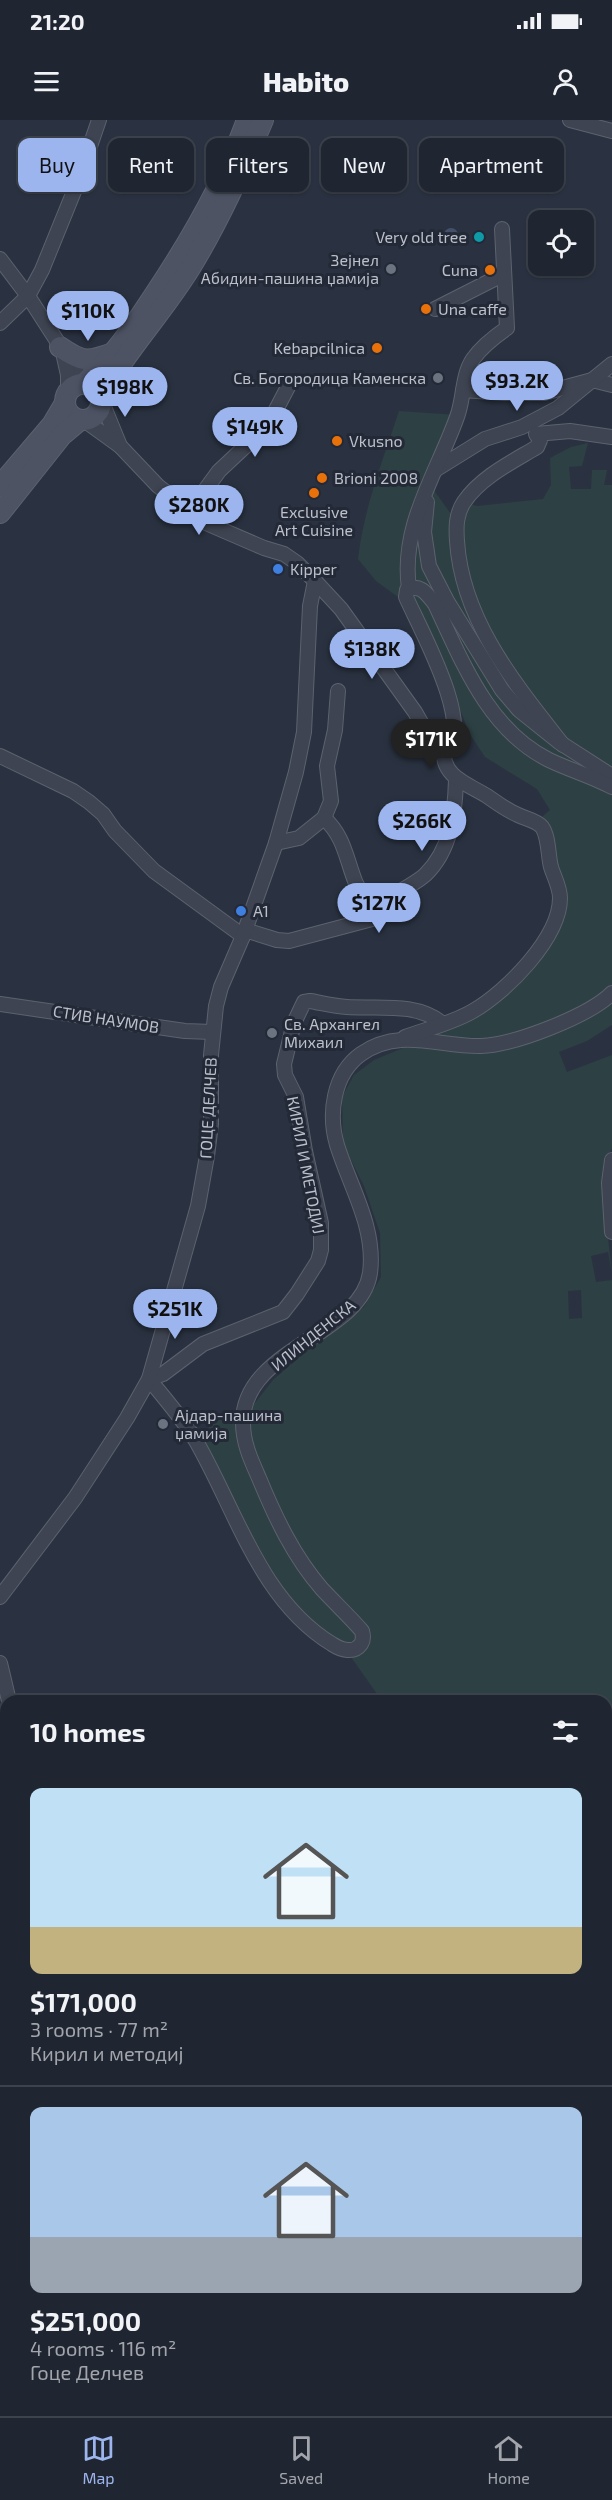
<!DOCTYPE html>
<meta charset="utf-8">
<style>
body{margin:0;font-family:"Exo 2",sans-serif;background:#282e39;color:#f1f3f6;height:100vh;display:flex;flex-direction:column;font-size:22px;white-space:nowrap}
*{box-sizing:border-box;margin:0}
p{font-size:20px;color:#a2a5ab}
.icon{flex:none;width:33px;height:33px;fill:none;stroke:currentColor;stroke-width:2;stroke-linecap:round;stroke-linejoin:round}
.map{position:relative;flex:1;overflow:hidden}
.sheet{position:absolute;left:0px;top:1575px;width:612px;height:722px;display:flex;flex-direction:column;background:#202631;border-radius:18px 18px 0 0;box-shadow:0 2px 4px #0004,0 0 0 2px #3d434d}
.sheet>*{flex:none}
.hud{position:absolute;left:18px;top:18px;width:576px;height:54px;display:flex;gap:12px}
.buttons{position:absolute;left:528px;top:90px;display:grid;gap:12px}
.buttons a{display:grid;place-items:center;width:66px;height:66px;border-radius:12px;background:#202631;box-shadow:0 2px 4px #0004,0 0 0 2px #3d434d;font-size:30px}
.price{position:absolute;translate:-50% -51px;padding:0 14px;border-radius:21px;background:#9db5ee;color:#111;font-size:20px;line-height:39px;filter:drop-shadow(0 2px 3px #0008)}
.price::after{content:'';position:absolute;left:50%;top:36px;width:18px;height:14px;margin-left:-9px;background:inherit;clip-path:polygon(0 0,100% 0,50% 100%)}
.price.on{background:#222;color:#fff}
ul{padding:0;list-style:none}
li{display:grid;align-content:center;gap:12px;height:318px;padding:0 30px}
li+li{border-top:2px solid #3d434d}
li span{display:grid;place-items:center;height:186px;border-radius:12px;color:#555}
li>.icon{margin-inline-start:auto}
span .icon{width:108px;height:108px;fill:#fffc;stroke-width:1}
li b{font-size:26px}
h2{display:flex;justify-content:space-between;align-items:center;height:72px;padding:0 30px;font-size:26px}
.pill{padding:0 21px;border-radius:12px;background:#202631;box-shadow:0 2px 4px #0004,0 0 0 2px #3d434d;font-size:21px;line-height:54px}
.pill.on{background:#9db5ee;color:#111}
.status{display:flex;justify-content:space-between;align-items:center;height:42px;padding:0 30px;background:#202631;direction:ltr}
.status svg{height:16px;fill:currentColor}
header{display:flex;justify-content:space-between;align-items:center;height:78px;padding:0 30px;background:#202631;font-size:27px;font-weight:800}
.tab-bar{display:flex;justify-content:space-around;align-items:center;height:84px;border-top:2px solid #3d434d;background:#202631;font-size:16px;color:#a2a5ab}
.tab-bar a{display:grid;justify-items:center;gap:3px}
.tab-bar .on{color:#9db5ee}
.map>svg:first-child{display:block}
.green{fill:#2d4043;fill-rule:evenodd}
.water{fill:#44506a}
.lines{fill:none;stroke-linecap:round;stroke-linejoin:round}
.street-casing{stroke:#5c626e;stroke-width:16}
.secondary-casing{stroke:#5c626e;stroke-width:22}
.street{stroke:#3e4451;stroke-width:14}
.secondary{stroke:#4d5363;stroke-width:20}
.culture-dot{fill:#0f9aa8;stroke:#232936;stroke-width:2}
.worship-dot{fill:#6b7280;stroke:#232936;stroke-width:2}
.food-dot{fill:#e8710a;stroke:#232936;stroke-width:2}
.shop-dot{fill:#3f7fe0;stroke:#232936;stroke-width:2}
.labels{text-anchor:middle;stroke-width:6;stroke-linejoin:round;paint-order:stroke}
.poi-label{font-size:16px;fill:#bbc0cb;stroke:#232936;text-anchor:start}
.street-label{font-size:16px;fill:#bbc0cb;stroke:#232936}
</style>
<div class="status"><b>21:20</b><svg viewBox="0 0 49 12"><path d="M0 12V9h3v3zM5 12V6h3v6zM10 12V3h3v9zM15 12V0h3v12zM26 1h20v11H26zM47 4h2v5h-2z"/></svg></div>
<header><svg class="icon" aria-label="menu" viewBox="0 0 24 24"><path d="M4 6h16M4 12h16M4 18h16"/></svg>Habito<svg class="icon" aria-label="person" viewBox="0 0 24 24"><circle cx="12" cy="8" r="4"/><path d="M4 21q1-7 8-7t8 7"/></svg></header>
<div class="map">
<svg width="612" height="2296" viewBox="0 0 612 2296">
<rect width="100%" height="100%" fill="#2a3241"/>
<path class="green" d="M399,291L458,295L428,362L456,401L464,382L477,386L543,379L551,365L550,338L571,327L588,323L582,346L569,347L571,369H591L592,350H607L604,365H612V905L587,921L559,932L567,952L612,935V1028L608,1037L607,1109L612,1153L608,1132L591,1136L596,1162L612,1160V1938L606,1941V1581H382L346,1530L292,1489L195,1319L223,1296L255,1283L273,1260L323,1216L364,1187L381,1157L380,1113L364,1066L343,1024L342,977L354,955L374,940L449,909L523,849L560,779L536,702L550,690L537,669L485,637L469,613L448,557L402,480L376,461L358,439C364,387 383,340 399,291ZM581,1170L582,1198L569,1199L568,1171Z"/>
<g class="water">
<circle cx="451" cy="115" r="7"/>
<polygon points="606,1898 612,1899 612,2296 82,2296 85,2290 606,2290"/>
</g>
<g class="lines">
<defs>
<g id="street">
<polyline points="570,0 612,11"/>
<polyline points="0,139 28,176 84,263"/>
<polyline points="435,189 504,154"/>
<polyline points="0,203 28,176 42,150 77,64 99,0"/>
<polyline points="64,237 68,255 68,272"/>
<polyline points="463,270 505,273 544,273 592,260 612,265"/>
<polyline points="102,282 120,326 158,366 206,403 264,428 284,434 297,443 315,461 341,489 415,592 432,622 439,628 444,629"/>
<polyline points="84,300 120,326"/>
<polyline points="435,350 485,319 522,307 558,288 612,244"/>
<polyline points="427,382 424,412 429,446 447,481 502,570 519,590 559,622 612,656"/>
<polyline points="189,392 219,351 268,305 289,265"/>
<path d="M409,468C400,406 437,353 457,297C464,279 462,255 473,239C482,226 494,217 507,208L502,109"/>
<path d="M563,625C516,565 462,501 457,421C456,407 456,394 464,382C481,357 512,342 537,327L540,320L536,314L570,311L612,317"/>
<path d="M444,629C478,612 417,503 406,477L407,470C420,463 427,474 435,484C462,541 488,610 549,640C570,650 591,656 612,667"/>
<polyline points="0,636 73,671 89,682 103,694 115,711 154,751 243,816"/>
<polyline points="276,723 299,718 324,698 331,681 327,646 335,610 338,571"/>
<path d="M369,789C385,779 411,767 425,755C451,730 455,694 456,660"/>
<path d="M245,810L277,820L289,821L372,799C371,786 360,773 355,761C346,738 344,716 324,698"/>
<polyline points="0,884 185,911 212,912"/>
<path d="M442,903C415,882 379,889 347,887C334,886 322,883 310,881L304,882L294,903L284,944L285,955L296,977L305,1031L321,1103V1130L318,1141L297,1174L283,1192L203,1224L163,1254L149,1259C165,1279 183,1299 196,1321C236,1390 260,1480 332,1524C341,1530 354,1534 361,1524C364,1519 363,1515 362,1511C349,1496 335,1483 322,1469C294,1437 275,1397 259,1358C251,1340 243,1323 243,1303C242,1228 361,1216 370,1153C376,1107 350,1067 337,1025C328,994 333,954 361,934C400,907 439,927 481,926C514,925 589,896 612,873"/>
<path d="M405,917C427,909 453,903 473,891C506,872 560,818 560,778C560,767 554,757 551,747C548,736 549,717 542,707C536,700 526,699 518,695C506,690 497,683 487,676C468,664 441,657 444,629"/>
<polyline points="612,1040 609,1063 612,1112"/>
<polyline points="0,1477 75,1378 127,1298 149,1259 198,1086 207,1036 211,1004 211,935 216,886 221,867 243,816 276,723 296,652 304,612 310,486 315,461"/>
<polyline points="0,1543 9,1581"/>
<polyline points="2,1625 6,1604"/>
<polyline points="0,2121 6,2114"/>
<polyline points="0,2144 6,2149"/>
</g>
<g id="secondary">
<path d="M60,227C83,243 88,242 113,233"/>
<path d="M84,263C113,238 134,206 155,174C191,120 225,61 247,0"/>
<circle cx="83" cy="282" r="18"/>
<path d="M101,275C126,231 163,192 190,148C219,101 241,51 263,0"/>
<polyline points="0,366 52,305 65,283"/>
<polyline points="0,393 62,315 80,300"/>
</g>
</defs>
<use href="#street" class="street-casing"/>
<use href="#secondary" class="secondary-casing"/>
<use href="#street" class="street"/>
<use href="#secondary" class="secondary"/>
</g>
<circle class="culture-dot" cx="479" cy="117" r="6"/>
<g class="worship-dot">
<circle cx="391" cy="149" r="6"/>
<circle cx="438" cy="258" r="6"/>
<circle cx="272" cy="913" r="6"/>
<circle cx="163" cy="1304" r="6"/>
</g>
<g class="food-dot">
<circle cx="490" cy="150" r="6"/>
<circle cx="426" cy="189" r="6"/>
<circle cx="377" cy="228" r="6"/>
<circle cx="337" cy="321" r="6"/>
<circle cx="322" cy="358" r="6"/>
<circle cx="314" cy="373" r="6"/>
</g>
<g class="shop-dot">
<circle cx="278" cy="449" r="6"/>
<circle cx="241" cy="791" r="6"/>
</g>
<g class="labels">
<g class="poi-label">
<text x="467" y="123" text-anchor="end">Very old tree</text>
<text x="379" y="146" text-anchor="end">Зејнел<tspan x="379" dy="18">Абидин-пашина џамија</tspan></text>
<text x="478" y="156" text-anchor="end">Cuna</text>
<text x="438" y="195">Una caffe</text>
<text x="365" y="234" text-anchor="end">Kebapcilnica</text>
<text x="426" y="264" text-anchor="end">Св. Богородица Каменска</text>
<text x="349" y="327">Vkusno</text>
<text x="334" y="364">Brioni 2008</text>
<text x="314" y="398" text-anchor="middle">Exclusive<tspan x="314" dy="18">Art Cuisine</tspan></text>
<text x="290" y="455">Kipper</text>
<text x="253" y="797">A1</text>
<text x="284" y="910">Св. Архангел<tspan x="284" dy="18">Михаил</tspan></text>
<text x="175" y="1301">Ајдар-пашина<tspan x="175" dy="18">џамија</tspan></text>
</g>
<g class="street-label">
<text transform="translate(106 899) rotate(9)" y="6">СТИВ НАУМОВ</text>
<text transform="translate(208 988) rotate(-87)" y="6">ГОЦЕ ДЕЛЧЕВ</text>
<text transform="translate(306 1045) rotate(79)" y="6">КИРИЛ И МЕТОДИЈ</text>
<text transform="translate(313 1215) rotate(-39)" y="6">ИЛИНДЕНСКА</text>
</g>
</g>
</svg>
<div class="buttons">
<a><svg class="icon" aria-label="locate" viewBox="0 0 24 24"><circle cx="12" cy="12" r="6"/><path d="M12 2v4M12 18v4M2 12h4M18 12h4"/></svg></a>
</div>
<b class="price" style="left:88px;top:222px">$110K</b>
<b class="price" style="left:517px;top:292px">$93.2K</b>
<b class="price" style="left:125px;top:298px">$198K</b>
<b class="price" style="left:255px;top:338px">$149K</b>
<b class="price" style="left:199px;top:416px">$280K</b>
<b class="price" style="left:372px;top:560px">$138K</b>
<b class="price on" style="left:431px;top:650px">$171K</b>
<b class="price" style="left:422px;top:732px">$266K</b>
<b class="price" style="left:379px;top:814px">$127K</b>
<b class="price" style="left:175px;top:1220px">$251K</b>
<div class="hud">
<a class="pill on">Buy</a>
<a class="pill">Rent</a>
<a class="pill">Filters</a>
<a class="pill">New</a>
<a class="pill">Apartment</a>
</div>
<section class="sheet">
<h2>10 homes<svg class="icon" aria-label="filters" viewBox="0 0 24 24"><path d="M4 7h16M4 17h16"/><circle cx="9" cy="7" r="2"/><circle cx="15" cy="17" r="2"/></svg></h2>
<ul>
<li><span style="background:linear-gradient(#bfe0f5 75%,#c2b280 0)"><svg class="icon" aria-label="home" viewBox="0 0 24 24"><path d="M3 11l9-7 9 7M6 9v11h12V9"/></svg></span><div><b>$171,000</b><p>3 rooms · 77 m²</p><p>Кирил и методиј</p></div></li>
<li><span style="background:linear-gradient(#a9c7e8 70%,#9aa5b1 0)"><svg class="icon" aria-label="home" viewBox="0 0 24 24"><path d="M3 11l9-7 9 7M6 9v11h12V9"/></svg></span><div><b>$251,000</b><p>4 rooms · 116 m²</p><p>Гоце Делчев</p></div></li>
</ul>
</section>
</div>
<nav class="tab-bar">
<a class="on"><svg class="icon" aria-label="map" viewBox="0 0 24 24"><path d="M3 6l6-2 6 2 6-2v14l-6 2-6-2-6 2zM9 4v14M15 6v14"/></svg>Map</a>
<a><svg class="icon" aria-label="saved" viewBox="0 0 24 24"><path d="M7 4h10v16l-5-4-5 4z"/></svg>Saved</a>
<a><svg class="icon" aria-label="home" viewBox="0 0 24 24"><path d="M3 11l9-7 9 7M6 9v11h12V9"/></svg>Home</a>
</nav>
